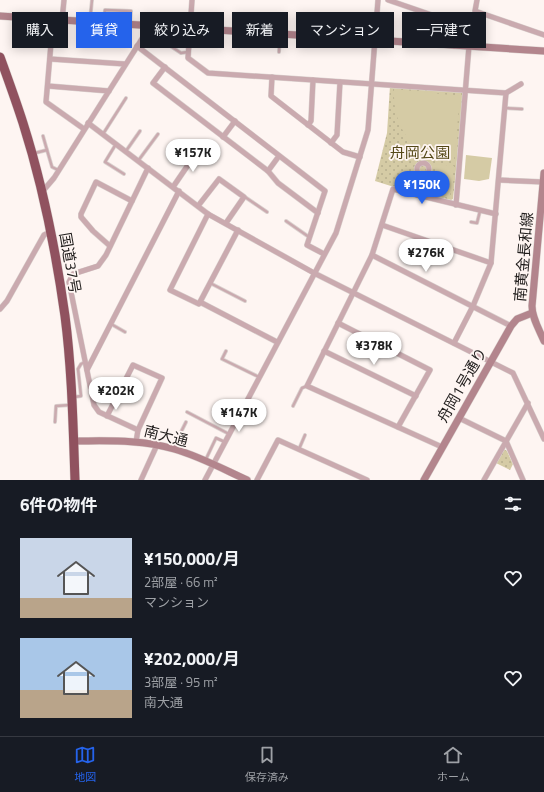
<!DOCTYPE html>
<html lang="ja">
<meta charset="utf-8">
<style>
body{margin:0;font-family:"Titillium Web","Noto Sans JP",sans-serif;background:#20242c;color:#f1f3f6;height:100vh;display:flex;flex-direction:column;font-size:15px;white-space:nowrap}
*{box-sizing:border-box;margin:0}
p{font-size:13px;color:#9ea1a6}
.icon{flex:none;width:22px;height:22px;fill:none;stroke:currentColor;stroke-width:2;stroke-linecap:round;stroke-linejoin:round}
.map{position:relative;height:480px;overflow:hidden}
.panel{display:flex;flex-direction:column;background:#171b24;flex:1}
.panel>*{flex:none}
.guide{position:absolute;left:12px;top:12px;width:520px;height:36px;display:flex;gap:8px}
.price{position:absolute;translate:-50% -34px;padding:0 9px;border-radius:14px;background:#fff;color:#222;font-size:13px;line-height:26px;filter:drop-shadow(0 1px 2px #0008)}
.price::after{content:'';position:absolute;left:50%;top:24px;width:12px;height:9px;margin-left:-6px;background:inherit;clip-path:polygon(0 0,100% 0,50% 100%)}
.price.active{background:#2563eb;color:#fff}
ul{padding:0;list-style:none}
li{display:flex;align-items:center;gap:12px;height:100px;padding:0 20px}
li span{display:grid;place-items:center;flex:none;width:112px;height:80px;border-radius:0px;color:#555}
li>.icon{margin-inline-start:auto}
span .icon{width:48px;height:48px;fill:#fffc;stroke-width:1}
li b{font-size:17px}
h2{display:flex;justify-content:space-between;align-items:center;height:48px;padding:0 20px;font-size:17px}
.pill{padding:0 14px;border-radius:0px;background:#171b24;box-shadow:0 2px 10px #0003;font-size:14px;line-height:36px}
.pill.active{background:#2563eb;color:#fff}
.dock{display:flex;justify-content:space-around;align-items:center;height:56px;border-top:1px solid #363941;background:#171b24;font-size:11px;color:#9ea1a6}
.dock a{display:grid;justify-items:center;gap:2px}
.dock .active{color:#2563eb}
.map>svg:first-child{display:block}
.grass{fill:url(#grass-dots)}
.pitch{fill:#d5cba5}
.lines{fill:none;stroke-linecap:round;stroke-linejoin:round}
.lane-casing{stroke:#dbd3d0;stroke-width:4}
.street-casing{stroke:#dbd3d0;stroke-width:6}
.secondary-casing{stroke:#dbd3d0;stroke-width:8}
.highway-casing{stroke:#dbd3d0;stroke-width:10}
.lane{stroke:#caaaaf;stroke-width:2.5}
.street{stroke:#caaaaf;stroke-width:5}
.secondary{stroke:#b3858d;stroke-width:7}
.highway{stroke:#90525f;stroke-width:9}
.labels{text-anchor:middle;stroke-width:3.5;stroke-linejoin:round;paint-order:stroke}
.park-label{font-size:15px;fill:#554918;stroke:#fef5f2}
.street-label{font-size:15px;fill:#211e1d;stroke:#fef5f2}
</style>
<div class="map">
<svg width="544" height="480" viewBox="0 0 544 480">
<defs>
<pattern id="grass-dots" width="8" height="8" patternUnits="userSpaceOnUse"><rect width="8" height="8" fill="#d5cba5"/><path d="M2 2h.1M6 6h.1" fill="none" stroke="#b7ae8e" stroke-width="1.8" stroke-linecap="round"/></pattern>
</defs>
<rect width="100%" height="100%" fill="#fef5f2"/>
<g class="grass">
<polygon points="390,86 464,92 453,199 451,200 394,187 375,181 387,133"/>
<polygon points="504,449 507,451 513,464 510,470 496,463"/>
</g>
<g class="pitch">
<path d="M394,89L460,96L454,160C414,162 392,126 394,89Z"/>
<polygon points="466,155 492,158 489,179 479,181 464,179"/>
<polygon points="437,164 454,166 450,196 434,194"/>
</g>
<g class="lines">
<defs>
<g id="lane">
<polyline points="90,20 92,0"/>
<polyline points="104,21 105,10 131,11 130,22"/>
<polyline points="166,43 181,53 188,52"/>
<polyline points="279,52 280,35"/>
<polyline points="504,108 522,109"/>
<polyline points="103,134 126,98"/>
<polyline points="43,136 47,150"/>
<polyline points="116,144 105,162 124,174"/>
<polyline points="126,151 140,131"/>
<polyline points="35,153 47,150 52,167 58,170"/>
<polyline points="138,161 158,134"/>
<polyline points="245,197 267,212"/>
<polyline points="286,221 309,237"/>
<polyline points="471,222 477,223 480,211"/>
<polyline points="210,283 245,301"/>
<polyline points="111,324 125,332"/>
<polyline points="226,351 222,359 259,377"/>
<polyline points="74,397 81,396 78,369 81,364 85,362"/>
<polyline points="293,406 302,388 307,386"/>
<polyline points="187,412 229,434"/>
<polyline points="55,422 56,406 70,405"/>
<polyline points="173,448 186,422"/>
<polyline points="299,449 305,435"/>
<polyline points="206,459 216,438 225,442"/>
</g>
<g id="street">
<polyline points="192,0 188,58 208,73 506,93 521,84"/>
<polyline points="388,0 455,23 454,46"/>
<polyline points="477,0 475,11 544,35"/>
<polyline points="53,20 46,102 84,129"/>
<polyline points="62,21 64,0"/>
<polyline points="137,46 325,191 307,245 324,254"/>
<polyline points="50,59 125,64"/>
<polyline points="165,67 153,83 268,171 278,183 318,213"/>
<polyline points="272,77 271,96 343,152 360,157"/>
<polyline points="48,86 109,91"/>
<polyline points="88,123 208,214 314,273 513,373 544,439"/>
<polyline points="308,125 311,121 313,80"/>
<polyline points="223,137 235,121"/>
<polyline points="331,143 337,135 340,82"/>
<circle cx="423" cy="169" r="6"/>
<polyline points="268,171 279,156"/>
<polyline points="499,180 543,182"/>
<polyline points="173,187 199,149"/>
<polyline points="42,192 54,178 150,26"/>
<polyline points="417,195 422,175"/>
<polyline points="456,205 469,46"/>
<polyline points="198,206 219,179 244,197 226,223"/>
<polyline points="208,214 170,290 199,304 200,302 277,342"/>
<polyline points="382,225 491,263"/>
<polyline points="110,246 93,231 81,217 81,214 96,182 132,201"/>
<polyline points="372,255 511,326"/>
<polyline points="200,302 238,230"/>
<polyline points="0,309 7,301 44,235 50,232"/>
<polyline points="338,323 430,370 398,427"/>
<polyline points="454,343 473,306 491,263 506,93"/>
<polyline points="324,351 416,396"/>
<polyline points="87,370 179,191"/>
<polyline points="107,416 133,365 162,378 138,430"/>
<polyline points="459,418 506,441 523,480"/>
<polyline points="136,442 138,430 99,412 94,405 69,282 73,274 98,266 106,255 148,168"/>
<polyline points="442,447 307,386 372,255 393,189 496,214"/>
<polyline points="141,480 157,445"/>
<polyline points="205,480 336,233 368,130 378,0"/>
<polyline points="257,480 278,440 367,480"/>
<polyline points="484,480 528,403"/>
</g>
<g id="secondary">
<polyline points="0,16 544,51"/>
<path d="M544,173L532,306C532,318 539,329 544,341"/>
<path d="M74,441C107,441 141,439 174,449C199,456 223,469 247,480"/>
<polyline points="424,480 511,326 517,319 532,313"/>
</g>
<path id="highway" d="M0,57C8,79 16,101 23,123C43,186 56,252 65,316C72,370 73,425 75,480"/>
</defs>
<use href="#lane" class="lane-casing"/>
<use href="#street" class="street-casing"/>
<use href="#secondary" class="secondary-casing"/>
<use href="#highway" class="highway-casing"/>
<use href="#lane" class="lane"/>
<use href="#street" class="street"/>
<use href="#secondary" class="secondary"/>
<use href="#highway" class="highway"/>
</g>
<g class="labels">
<g class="park-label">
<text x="420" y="158">舟岡公園</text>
</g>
<g class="street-label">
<text transform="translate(524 257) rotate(-85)" y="5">南黄金長和線</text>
<text transform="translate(70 263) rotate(80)" y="5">国道37号</text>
<text transform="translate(462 385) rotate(-60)" y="5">舟岡1号通り</text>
<text transform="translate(166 436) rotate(14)" y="5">南大通</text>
</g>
</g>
</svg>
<b class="price" style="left:193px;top:173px">¥157K</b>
<b class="price active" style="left:422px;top:205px">¥150K</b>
<b class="price" style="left:426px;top:273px">¥276K</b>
<b class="price" style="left:374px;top:366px">¥378K</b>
<b class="price" style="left:116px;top:411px">¥202K</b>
<b class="price" style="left:239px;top:433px">¥147K</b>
<div class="guide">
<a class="pill">購入</a>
<a class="pill active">賃貸</a>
<a class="pill">絞り込み</a>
<a class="pill">新着</a>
<a class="pill">マンション</a>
<a class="pill">一戸建て</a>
</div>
</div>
<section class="panel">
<h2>6件の物件<svg class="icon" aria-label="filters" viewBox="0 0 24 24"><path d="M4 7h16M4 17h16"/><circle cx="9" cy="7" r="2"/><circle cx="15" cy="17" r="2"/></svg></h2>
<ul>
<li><span style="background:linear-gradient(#c9d6e8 75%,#b9a48a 0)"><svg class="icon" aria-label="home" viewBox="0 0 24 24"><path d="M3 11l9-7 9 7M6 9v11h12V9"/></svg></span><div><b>¥150,000/月</b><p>2部屋 · 66 m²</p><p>マンション</p></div><svg class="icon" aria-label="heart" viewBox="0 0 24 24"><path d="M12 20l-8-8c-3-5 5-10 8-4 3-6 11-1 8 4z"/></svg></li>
<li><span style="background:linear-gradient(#a9c7e8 65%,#b9a48a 0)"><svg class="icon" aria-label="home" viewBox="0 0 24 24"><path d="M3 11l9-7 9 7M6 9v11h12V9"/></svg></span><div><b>¥202,000/月</b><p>3部屋 · 95 m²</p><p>南大通</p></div><svg class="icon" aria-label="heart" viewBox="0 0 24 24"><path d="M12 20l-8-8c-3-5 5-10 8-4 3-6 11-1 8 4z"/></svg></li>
</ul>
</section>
<nav class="dock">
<a class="active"><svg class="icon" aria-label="map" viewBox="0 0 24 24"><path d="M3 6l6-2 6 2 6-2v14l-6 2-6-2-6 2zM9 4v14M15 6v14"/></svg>地図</a>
<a><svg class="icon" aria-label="saved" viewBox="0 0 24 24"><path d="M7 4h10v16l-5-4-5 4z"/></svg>保存済み</a>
<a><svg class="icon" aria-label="home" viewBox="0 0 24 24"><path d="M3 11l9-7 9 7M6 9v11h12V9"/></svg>ホーム</a>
</nav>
